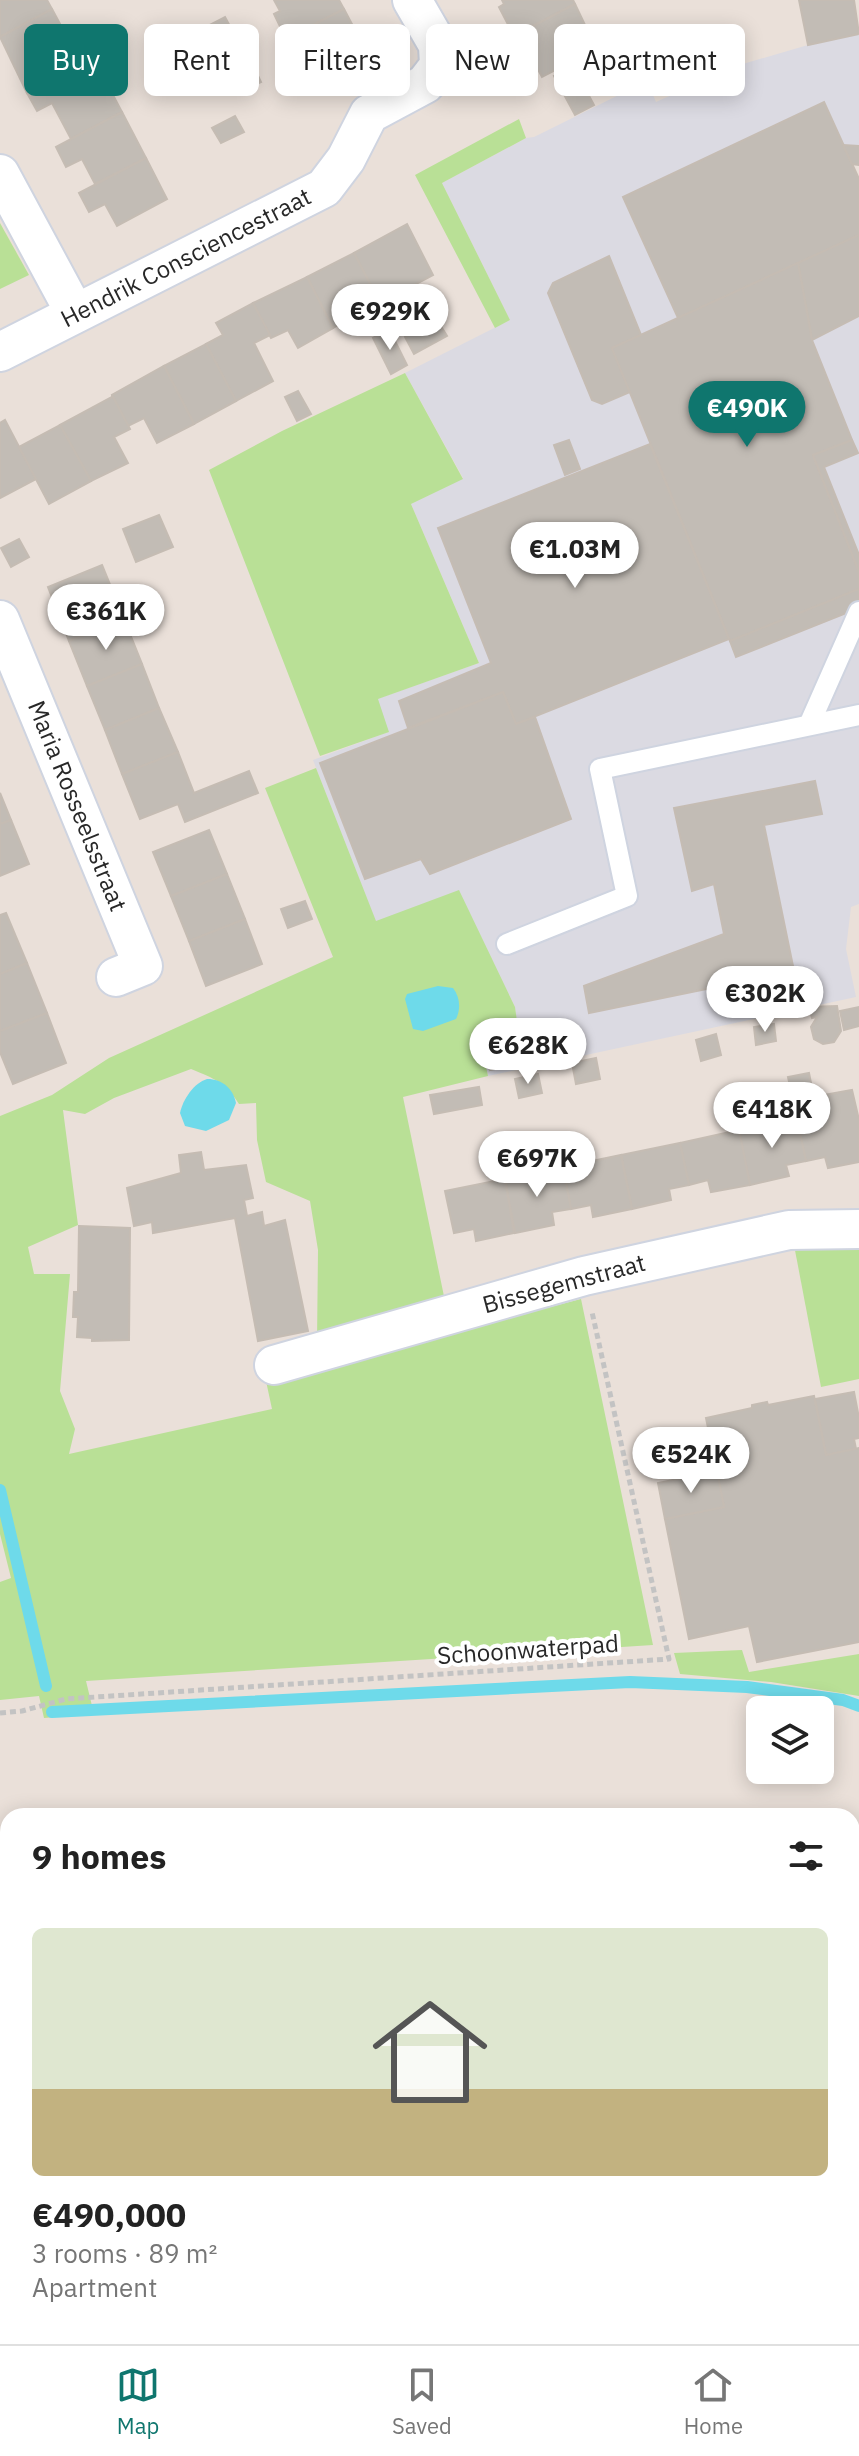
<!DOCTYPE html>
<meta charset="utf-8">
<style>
body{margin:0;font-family:"IBM Plex Sans",sans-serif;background:#f2f2f2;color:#222;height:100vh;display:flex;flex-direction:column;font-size:30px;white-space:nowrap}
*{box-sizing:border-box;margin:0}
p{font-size:26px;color:#767676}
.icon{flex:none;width:44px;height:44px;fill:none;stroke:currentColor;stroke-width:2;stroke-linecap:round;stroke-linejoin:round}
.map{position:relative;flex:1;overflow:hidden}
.drawer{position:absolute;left:0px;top:1808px;width:860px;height:536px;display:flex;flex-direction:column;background:#fff;border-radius:24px 24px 0 0;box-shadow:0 4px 20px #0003}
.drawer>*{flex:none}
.guide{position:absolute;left:24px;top:24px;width:812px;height:72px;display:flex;gap:16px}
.controls{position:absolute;left:746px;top:1696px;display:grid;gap:16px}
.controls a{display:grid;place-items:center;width:88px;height:88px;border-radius:12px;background:#fff;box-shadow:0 4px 20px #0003;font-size:40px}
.price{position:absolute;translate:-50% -68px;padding:0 18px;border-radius:28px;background:#fff;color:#222;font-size:26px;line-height:52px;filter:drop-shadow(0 2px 4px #0008)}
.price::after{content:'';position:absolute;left:50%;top:48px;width:24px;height:18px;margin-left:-12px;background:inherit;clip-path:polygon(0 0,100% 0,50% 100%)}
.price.current{background:#0f766e;color:#fff}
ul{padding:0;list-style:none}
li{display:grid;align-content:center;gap:16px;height:424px;padding:0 32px}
li span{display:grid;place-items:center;height:248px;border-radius:12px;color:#555}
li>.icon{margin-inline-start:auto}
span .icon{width:144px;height:144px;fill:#fffc;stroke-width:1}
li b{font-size:34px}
h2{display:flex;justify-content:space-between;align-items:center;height:96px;padding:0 32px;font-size:34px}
.pill{padding:0 28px;border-radius:12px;background:#fff;box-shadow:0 4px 20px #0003;font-size:28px;line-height:72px}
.pill.current{background:#0f766e;color:#fff}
.menu{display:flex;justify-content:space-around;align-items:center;height:112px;border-top:2px solid #e0e0e0;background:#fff;font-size:22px;color:#767676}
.menu a{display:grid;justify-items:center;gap:4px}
.menu .current{color:#0f766e}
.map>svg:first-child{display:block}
.industrial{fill:#dbdae2}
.green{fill:#b9e096}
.water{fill:#6edaea}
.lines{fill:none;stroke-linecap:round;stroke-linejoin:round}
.stream{stroke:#6edaea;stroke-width:12}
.building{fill:#c2bcb5;stroke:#c5bcb3;stroke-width:2}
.service-casing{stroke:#cfd4e0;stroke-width:24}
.minor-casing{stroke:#cfd4e0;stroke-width:42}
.path{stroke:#c3c3c3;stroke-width:5;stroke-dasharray:6 4;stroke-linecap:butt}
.service{stroke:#fff;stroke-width:20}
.minor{stroke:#fff;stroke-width:38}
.labels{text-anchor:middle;stroke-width:8;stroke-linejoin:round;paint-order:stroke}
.street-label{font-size:24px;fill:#282828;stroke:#fff}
</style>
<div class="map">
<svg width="859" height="2344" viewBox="0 0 859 2344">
<rect width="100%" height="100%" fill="#eae0d9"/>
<polygon class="industrial" points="859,34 859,146 844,145 859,179 859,904 851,907 846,949 856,997 488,1076 482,1047 518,1035 515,1007 459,891 376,922 313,760 388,732 377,699 479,663 411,504 463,478 405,373 510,320 442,183 526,138 534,137 647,81 656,102 736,66 808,45"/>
<g class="green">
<polygon points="519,119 526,138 442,183 510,320 495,328 415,175"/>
<polygon points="0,223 29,275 0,289"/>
<polygon points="405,373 463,479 411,504 479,663 378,699 389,732 320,756 209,470 282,431"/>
<path d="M316,768L376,921L459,890L515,1007L519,1035L482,1047L488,1076L403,1097L446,1306L317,1342L318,1250L310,1201L266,1182L257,1140L256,1103L239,1104C225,1082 215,1079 191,1069L114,1098L85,1114L63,1110L78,1225L28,1247L34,1274H70L60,1391L75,1429L69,1454L272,1409L266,1381L581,1299L653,1645L86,1681L94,1714L44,1718L39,1696L0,1700V1582L11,1578L0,1534V1116L52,1095L109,1058L333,957L265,788Z"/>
<polygon points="859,1243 859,1379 821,1387 794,1245"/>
<polygon points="742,1650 749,1672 859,1654 859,1696 771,1682 680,1674 674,1653"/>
</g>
<g class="water">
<path d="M438,986L453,988C460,997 461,1009 456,1019L423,1031L413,1029L405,999L407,994Z"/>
<path d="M207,1079C223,1079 233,1089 236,1103L229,1120L206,1131L185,1126L180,1113C183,1099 194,1083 207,1079Z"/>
</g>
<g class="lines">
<g class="stream">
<polyline points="0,1490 46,1686"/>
<polyline points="52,1712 630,1682 747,1687 843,1700 859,1706"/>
</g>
</g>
<g class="building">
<polygon points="0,0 47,0 52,9 0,37"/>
<polygon points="274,0 339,0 344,9 286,39 274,14 280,11"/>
<polygon points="502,0 573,0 575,4 514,36 499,7 504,4"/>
<polygon points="799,0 854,0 859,34 808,45"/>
<polygon points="575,4 586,27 581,30 592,51 542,77 534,62 529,65 514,36"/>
<polygon points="52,9 73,48 54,58 62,74 27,93 0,37"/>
<polygon points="344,9 353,26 332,37 342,56 334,60 337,66 292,90 279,65 296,56 286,39"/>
<polygon points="225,17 247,58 226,69 204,28"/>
<polygon points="251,61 261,82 240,92 230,72"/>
<polygon points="573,66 594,105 575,115 554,76"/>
<polygon points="62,74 72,93 103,76 122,112 71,139 52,103 37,111 27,93"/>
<polygon points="824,102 859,179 859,235 678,318 623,197"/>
<polygon points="122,112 146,158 95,184 82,159 66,167 56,147"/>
<polygon points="235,116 244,132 221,143 212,128"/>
<polygon points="843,145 859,146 859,165 852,164"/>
<polygon points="146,158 167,199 117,226 105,204 89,212 79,193"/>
<polygon points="407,224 433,275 380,303 354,253"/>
<polygon points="859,235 859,316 812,340 798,263"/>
<polygon points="354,253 380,303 333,328 307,277"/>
<polygon points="609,256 641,335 612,348 630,392 602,404 592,400 548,293 553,283"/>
<polygon points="798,263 812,340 852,440 813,455 859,572 859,589 730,641 612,348"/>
<polygon points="307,277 333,328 298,348 288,330 271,338 253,303"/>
<polygon points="253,303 270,335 254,343 273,381 236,401 206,344 223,335 216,323"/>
<polygon points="437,320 447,336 414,354 405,337"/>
<polygon points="389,329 407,365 391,374 373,338"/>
<polygon points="206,344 236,401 194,424 164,366"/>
<polygon points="164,366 194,424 157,443 144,418 128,426 112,395"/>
<polygon points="298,391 311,414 297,421 285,397"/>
<polygon points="112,395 130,429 114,437 128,463 91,481 60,425 112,397"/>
<polygon points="5,420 36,479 0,498 0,423"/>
<polygon points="60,425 91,481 49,504 19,447"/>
<polygon points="569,440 580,469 565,475 554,445"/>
<polygon points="852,440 858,453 824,467 859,555 859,572 813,455"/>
<polygon points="650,444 729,639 516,724 503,692 408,728 399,701 491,663 438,528"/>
<polygon points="159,515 173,547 136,562 123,529"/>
<polygon points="19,539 29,557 11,567 1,548"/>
<polygon points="102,565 124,619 69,641 48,587"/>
<polygon points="859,589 859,608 736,657 730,641"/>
<polygon points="124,619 142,664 87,686 69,641"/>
<polygon points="142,664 159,708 105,730 87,686"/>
<polygon points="503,692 516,724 535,717 571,819 430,874 421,859 365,879 320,763"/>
<polygon points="159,708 178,752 122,774 105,730"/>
<polygon points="178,752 194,793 249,771 258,793 185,822 178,804 140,819 122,774"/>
<polygon points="815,781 822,814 764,825 794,971 589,1013 584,986 724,934 714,884 692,891 674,808"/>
<polygon points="0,793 11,820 0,824"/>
<polygon points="11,820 29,864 0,876 0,824"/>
<polygon points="209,830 227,874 171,896 153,852"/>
<polygon points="227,874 245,919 189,941 171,896"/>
<polygon points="305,901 312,919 288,928 281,909"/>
<polygon points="6,913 27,963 0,974 0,915"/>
<polygon points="245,919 262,964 206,986 189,941"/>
<polygon points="27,963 47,1013 0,1031 0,974"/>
<polygon points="837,1006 841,1031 834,1042 823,1044 814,1039 811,1027 817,1017 812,1018 809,1007"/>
<polygon points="859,1007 859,1026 844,1030 840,1011"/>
<polygon points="47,1013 66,1063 13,1084 0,1052 0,1031"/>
<polygon points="774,1024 776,1041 756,1045 754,1027"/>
<polygon points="716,1034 721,1055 701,1061 696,1040"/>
<polygon points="520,1043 525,1063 490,1070 486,1051"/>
<polygon points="596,1058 600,1079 576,1084 572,1063"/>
<polygon points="809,1073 815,1103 819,1096 852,1090 859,1120 859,1162 828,1168 825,1157 806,1161 788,1077"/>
<polygon points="538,1074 542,1093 519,1098 515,1079"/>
<polygon points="479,1087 482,1105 434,1114 430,1095"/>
<polygon points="797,1119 806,1161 786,1165 789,1176 750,1185 739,1130"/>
<polygon points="739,1130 750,1185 711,1192 708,1180 689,1185 680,1143"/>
<polygon points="680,1143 689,1185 669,1189 671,1200 632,1209 621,1155"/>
<polygon points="201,1152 204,1170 246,1165 253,1198 244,1200 247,1216 262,1212 264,1226 285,1220 308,1331 258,1341 235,1218 153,1233 152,1222 134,1226 127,1188 181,1173 179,1155"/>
<polygon points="621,1155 632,1209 593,1217 591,1205 571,1209 563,1167"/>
<polygon points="563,1167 571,1209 552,1212 554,1225 515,1233 505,1179"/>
<polygon points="505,1179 514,1233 476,1241 474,1229 454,1233 445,1191"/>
<polygon points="79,1226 130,1228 129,1340 92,1341 92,1338 77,1337 78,1317 73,1317 74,1292 78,1292"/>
<polygon points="854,1392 859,1418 859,1438 854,1439 856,1449 826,1455 815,1399"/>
<polygon points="814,1396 826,1455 859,1448 859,1642 757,1662 749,1626 689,1639 665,1519 724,1507 706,1418 752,1408 752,1405 767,1402 768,1405"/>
<polygon points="717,1471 724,1507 665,1519 658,1483"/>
</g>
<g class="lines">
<defs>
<g id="service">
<polyline points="809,725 859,612"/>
<polyline points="507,944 627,896 600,769 859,715"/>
</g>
<g id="minor">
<polyline points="0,174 75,313"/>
<polyline points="0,352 324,188 346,159 369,114 425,84 439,66 438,45 412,0"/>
<polyline points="0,620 143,966 116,977"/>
<polyline points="274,1365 584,1276 789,1230 859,1229"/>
</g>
</defs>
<use href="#service" class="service-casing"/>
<use href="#minor" class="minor-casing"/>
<polyline class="path" points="0,1713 22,1711 66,1699 669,1659 592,1312"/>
<use href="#service" class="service"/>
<use href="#minor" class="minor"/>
</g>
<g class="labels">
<g class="street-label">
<text transform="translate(186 258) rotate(-27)" y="8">Hendrik Consciencestraat</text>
<text transform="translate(77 806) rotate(68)" y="8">Maria Rosseelsstraat</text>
<text transform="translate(564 1284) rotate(-15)" y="8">Bissegemstraat</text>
<text transform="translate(528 1650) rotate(-4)" y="8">Schoonwaterpad</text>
</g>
</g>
</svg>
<div class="controls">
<a><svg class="icon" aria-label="layers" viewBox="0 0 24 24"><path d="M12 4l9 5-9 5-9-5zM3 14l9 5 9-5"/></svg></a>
</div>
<b class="price" style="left:390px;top:352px">€929K</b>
<b class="price current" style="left:747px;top:449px">€490K</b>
<b class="price" style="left:575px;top:590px">€1.03M</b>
<b class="price" style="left:106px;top:652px">€361K</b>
<b class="price" style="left:765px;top:1034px">€302K</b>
<b class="price" style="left:528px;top:1086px">€628K</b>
<b class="price" style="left:772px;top:1150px">€418K</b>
<b class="price" style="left:537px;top:1199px">€697K</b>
<b class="price" style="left:691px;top:1495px">€524K</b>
<div class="guide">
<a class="pill current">Buy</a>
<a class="pill">Rent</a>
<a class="pill">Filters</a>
<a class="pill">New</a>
<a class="pill">Apartment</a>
</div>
<section class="drawer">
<h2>9 homes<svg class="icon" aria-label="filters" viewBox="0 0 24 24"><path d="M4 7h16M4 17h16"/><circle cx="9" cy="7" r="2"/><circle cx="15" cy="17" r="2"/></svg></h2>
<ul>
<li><span style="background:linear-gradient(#dfe7d0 65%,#c2b280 0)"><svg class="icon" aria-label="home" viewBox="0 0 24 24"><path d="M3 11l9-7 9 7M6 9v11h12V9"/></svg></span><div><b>€490,000</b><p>3 rooms · 89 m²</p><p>Apartment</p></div></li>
</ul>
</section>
</div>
<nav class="menu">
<a class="current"><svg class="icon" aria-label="map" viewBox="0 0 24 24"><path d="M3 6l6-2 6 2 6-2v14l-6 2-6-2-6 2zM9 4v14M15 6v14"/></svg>Map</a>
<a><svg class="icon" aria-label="saved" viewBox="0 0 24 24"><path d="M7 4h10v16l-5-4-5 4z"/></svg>Saved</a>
<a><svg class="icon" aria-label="home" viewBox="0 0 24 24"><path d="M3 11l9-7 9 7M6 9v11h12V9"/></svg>Home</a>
</nav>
